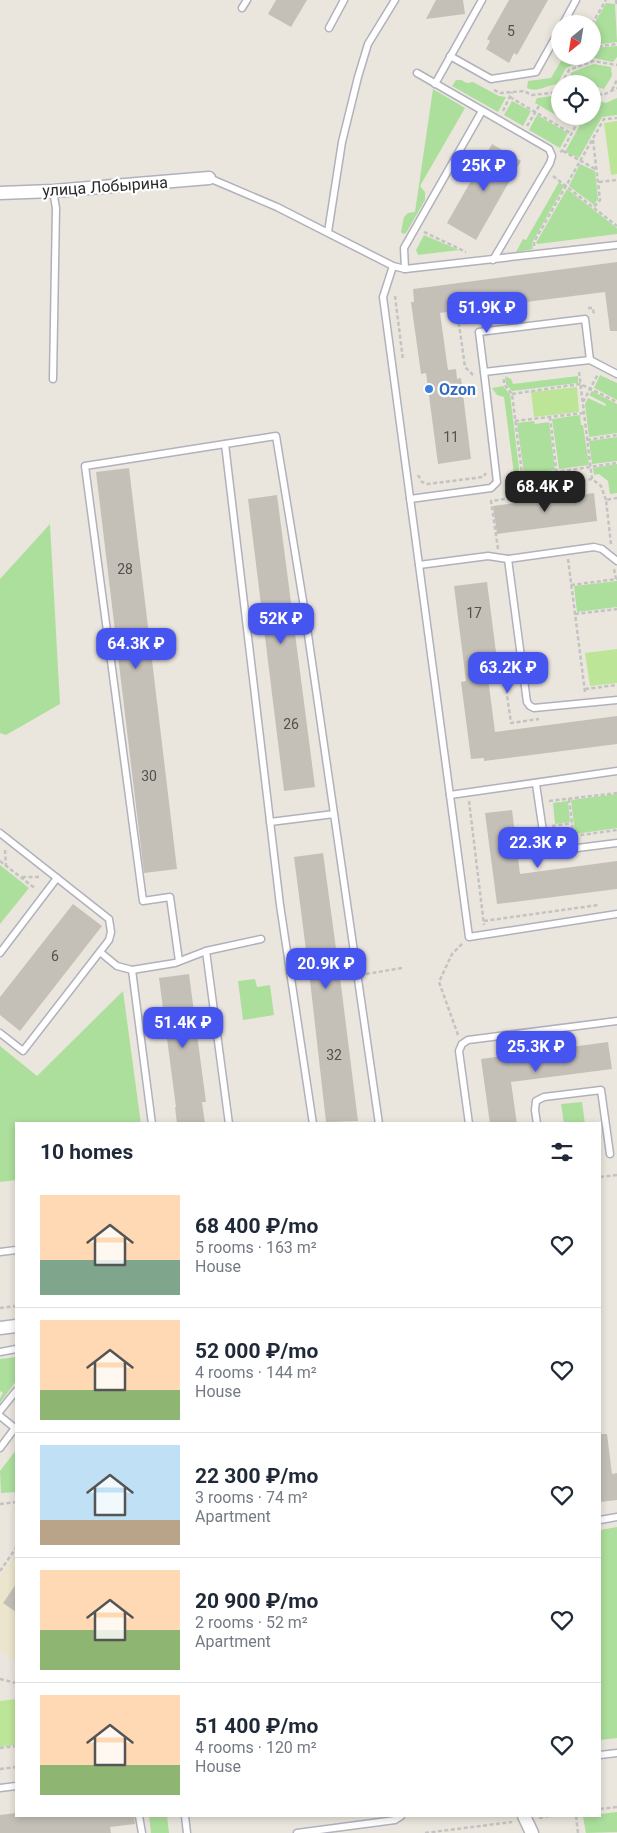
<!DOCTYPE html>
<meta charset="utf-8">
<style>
body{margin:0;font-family:Roboto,sans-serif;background:#f2f2f3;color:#1f2937;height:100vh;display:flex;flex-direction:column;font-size:19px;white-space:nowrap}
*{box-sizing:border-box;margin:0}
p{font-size:16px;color:#747a83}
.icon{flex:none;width:28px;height:28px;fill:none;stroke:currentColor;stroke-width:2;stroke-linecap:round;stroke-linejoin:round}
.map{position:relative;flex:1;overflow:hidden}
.panel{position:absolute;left:15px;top:1122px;width:586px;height:695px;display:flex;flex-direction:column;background:#fff;border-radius:0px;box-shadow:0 2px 8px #0003}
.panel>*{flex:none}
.needle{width:32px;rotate:210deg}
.tools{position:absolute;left:551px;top:15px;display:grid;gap:10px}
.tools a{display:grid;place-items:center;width:50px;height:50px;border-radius:50%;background:#fff;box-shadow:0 2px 8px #0003;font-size:25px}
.price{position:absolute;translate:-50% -42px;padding:0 11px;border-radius:10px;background:#4655ef;color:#fff;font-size:16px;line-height:32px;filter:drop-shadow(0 1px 2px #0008)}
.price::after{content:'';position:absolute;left:50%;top:30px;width:15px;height:11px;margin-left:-8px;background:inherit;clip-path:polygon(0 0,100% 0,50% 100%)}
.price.on{background:#222;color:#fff}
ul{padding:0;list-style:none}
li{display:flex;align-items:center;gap:15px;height:125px;padding:0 25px}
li+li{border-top:1px solid #e0e1e3}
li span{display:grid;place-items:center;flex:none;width:140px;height:100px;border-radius:0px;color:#555}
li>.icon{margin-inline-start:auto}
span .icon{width:60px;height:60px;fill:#fffc;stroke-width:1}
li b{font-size:21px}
h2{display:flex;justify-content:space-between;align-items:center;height:60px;padding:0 25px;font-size:21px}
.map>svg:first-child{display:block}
.education{fill:#ece5cd}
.green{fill:#acdf9c}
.pitch{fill:#bde598}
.building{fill:#c4c0b8}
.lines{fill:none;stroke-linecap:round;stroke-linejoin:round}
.service-casing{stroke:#b0b1bd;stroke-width:9}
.minor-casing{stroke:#b0b1bd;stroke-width:15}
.path{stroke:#c3c3c3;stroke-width:2.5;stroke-dasharray:4 2.5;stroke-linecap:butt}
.service{stroke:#fff;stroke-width:6}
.minor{stroke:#fff;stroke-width:12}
.shop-dot{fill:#3f7fe0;stroke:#fff;stroke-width:2}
.labels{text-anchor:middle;stroke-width:4.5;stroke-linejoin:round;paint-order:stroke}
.number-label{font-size:14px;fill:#50504e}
.street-label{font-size:16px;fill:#2a2a2a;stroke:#fff}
.shop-label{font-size:16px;font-weight:bold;fill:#366cbe;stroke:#fff;text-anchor:start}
</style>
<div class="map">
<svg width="617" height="1833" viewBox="0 0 617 1833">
<rect width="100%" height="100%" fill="#ebe6dd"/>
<polygon class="education" points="16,1554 16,1661 0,1650 0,1576"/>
<g class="green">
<polygon points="606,3 615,4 617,42 593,45 593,26"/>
<polygon points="617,46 617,57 613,62 593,58 590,60 587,57 592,56 593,48"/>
<path d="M564,56H584L582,62L566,68L557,84C547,85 538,93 527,88L528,81L551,78Z"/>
<polygon points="594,64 611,67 612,76 604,89 595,86 593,88 592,84 573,84 570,73"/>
<polygon points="456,80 461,80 467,83 473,82 499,96 506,97 498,112 452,86"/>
<polygon points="433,89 465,108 420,186 425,192 425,200 406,233 403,234 401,232 404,217 408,213 415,212"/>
<polygon points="560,95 560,115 556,115 535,103 537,98"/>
<polygon points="617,98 617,115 602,117 579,158 565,152 580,125 583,125 588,116 592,116 593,103 595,100 606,103"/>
<polygon points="512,101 531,111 523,126 504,115"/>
<polygon points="537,115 568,133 560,148 529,130"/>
<polygon points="580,164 595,171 598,199 594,205 569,186"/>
<polygon points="559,182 564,186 532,243 533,249 516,252 523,239 526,240"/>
<polygon points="567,189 617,228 617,234 538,244 536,243"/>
<polygon points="424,235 459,250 418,255 416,250"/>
<polygon points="600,375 617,383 617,400 594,388"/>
<polygon points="505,376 511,379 513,384 578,376 578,383 512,391 506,384"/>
<polygon points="503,386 510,394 521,485 515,485 515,482 504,397 497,395 492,388"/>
<polygon points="592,391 617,404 617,433 589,437 585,404 588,398 605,406 606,404 589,395"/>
<polygon points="580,415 581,425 583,425 589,465 559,469 552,419"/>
<polygon points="534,421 535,424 549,422 555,470 524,474 517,423"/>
<polygon points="617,437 617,461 592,464 589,441"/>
<polygon points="617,464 617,493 610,494 608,481 599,474 594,475 593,468"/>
<polygon points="50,524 60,704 6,735 0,733 0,579"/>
<polygon points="617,581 617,607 577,612 574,586"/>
<polygon points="617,794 617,828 575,834 571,800"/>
<polygon points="568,801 570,822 555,824 553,803"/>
<polygon points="0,865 29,888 0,924"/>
<polygon points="255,979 257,987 270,985 274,1015 243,1020 238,981"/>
<polygon points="123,991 141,1124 16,1124 16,1180 0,1182 0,1046 37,1076"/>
<polygon points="582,1102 585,1124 564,1124 561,1104"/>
<polygon points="16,1357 16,1381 0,1403 0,1398 3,1393 0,1391 0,1359"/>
<polygon points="16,1450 16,1492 1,1493 0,1471"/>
<polygon points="617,1527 617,1738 600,1740 600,1530"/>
<polygon points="617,1812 617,1832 586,1833 583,1817 600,1816 600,1814"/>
<polygon points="149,1816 167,1816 169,1833 151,1833"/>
</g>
<g class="pitch">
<polygon points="617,121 617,174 611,175 604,123"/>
<polygon points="577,387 579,412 534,417 531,392"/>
<polygon points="617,649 617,683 590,686 585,653"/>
<polygon points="16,1699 16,1745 0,1747 0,1701"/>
</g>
<g class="building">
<polygon points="276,0 307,0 291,27 268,14"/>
<polygon points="436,0 463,0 465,14 426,19"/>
<polygon points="509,0 548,0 517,55 514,53 509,63 486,49 490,41 487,39"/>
<polygon points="492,144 521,161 476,240 447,223"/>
<polygon points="617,262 617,331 610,331 605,292 440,313 448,370 456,369 457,379 461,378 471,459 438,464 426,373 421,374 411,302 414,302 413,289"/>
<polygon points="129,468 177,869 144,873 96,472"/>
<polygon points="594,493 597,521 497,534 493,506"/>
<polygon points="277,495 315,787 284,791 248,499"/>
<polygon points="487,582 497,660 494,661 496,677 488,678 495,732 617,716 617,744 484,761 484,758 471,759 461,682 466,681 454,586"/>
<polygon points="512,810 520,874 617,861 617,889 497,904 485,813"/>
<polygon points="323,853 341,985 358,1121 326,1122 311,989 294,857"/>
<polygon points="73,904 102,926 20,1031 0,1015 0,997"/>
<polygon points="189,974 206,1102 202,1102 205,1124 177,1124 175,1107 176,1107 159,978"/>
<polygon points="608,1042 612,1069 511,1082 517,1124 490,1124 481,1059"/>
<polygon points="600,1434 607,1434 612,1474 617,1473 617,1500 600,1502"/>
<polygon points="16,1584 16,1612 3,1603"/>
<polygon points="16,1813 16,1816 134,1816 135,1824 110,1827 111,1833 0,1833 0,1815"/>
</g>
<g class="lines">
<defs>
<g id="service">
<polyline points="242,8 247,0"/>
<polyline points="563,24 576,0"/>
<polyline points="329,28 344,0"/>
<polyline points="450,56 491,79 536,72 560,29"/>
<polyline points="417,73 549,149 552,156 550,163 493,260"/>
<polyline points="435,84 482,0"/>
<polyline points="209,178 277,207 393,266 405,269 617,245"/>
<polyline points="53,191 56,208 53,379"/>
<polyline points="328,232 342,142 358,77 368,44 395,0"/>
<polyline points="393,266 383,297 469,937 617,914"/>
<polyline points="405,269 404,248 482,111"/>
<polyline points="484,372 479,332 585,319 590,360"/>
<polyline points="225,444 280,905 313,1124"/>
<polyline points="410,499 491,488 497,482 484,372 590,360 617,374"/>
<polyline points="508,559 527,702 530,706 534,708 617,700"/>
<polyline points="419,565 488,556 508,559 594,547 602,549 617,561"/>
<polyline points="536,784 546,852 617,843"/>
<polyline points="450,795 617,771"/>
<polyline points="270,822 334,814"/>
<polyline points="0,833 109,919 111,932 109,940 23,1051 0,1033"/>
<polyline points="206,951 229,1124"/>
<polyline points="100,952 117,966 132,970 152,1124"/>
<polyline points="0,953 57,878"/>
<polyline points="179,961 170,897 143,901 85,466 276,436 304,607 379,1124"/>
<polyline points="132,970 175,963 206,951 261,939"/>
<polyline points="469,1124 459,1051 462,1044 468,1040 617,1021"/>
<polyline points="537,1124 535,1110 536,1101 544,1097 601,1090 610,1154"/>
<polyline points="0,1252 16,1250"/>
<polyline points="0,1352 16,1349"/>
<polyline points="0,1411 16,1391"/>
<polyline points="0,1416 16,1429"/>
<polyline points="0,1448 15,1428"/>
<polyline points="600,1520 617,1517"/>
<polyline points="600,1755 617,1753"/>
<polyline points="0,1788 16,1786"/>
<polyline points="139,1816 142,1833"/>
<polyline points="185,1816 187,1833"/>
<polyline points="297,1833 395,1820 401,1816"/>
</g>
<g id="minor">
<polyline points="0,193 53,191 209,178"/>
<polyline points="0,1328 16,1326"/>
<polyline points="524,1816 532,1833"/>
</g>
</defs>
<use href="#service" class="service-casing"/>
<use href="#minor" class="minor-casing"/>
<g class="path">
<polyline points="616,0 617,6"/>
<polyline points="592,24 606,0"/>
<polyline points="592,47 617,44"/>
<polyline points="586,56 586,64"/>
<polyline points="561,84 569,70 593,61 617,65"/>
<polyline points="494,90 501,93 524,91 532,95 560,92"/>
<polyline points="612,90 617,80"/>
<polyline points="592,92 603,95 617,88"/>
<polyline points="510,97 572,134"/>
<polyline points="503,111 512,92"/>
<polyline points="527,126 539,106"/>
<polyline points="593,140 600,200 594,207"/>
<polyline points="563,151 597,170"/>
<polyline points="560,152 562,151 581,116"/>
<polyline points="553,176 617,226"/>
<polyline points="599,182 617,180"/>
<polyline points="424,232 466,252"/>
<polyline points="534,246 534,242 604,119 617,118"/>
<polyline points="395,296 403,360"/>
<polyline points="588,308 593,308 594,315"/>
<polyline points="579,372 592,479"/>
<polyline points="473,375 465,367 459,324 476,322"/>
<polyline points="504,379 504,384 512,394 524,490"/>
<polyline points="512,394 580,384 617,402"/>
<polyline points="583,402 598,374"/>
<polyline points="550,417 558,485"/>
<polyline points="515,421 584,413"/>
<polyline points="587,440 617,435"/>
<polyline points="418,475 422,482 428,484 483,477 486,473"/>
<polyline points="522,477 617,463"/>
<polyline points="506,485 519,491 592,479 601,486 606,500"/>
<polyline points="611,544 606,500 617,498"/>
<polyline points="498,549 491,501 518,497 519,491"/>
<polyline points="568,559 585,692"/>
<polyline points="614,569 616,579"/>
<polyline points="571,585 617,579"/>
<polyline points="575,614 617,609"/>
<polyline points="511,667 504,674 511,723 539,719"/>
<polyline points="585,689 617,685"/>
<polyline points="569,799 574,840"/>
<polyline points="469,801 484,925"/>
<polyline points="549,801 617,793"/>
<polyline points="552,826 572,823"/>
<polyline points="574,836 617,830"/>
<polyline points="5,850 6,866"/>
<polyline points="0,861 36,889"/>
<polyline points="22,877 39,877"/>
<polyline points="484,921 598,905"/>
<polyline points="366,974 402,968"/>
<polyline points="458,1035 439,982 452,954 463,943"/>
<polyline points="600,1177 617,1175"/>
<polyline points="0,1308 16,1306"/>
<polyline points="0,1504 16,1502"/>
<polyline points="0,1571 16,1548"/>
<polyline points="0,1679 16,1683"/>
<polyline points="0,1748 16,1746"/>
<polyline points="0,1769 16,1767"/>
<polyline points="600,1809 617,1807"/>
<polyline points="576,1816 578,1833"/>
<polyline points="539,1818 550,1816"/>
<polyline points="425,1833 512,1822"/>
</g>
<use href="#service" class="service"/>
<use href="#minor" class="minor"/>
</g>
<circle class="shop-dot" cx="429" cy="389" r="5"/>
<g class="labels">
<g class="number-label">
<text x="511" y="36">5</text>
<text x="451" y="442">11</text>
<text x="125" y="574">28</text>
<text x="474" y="618">17</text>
<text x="291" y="729">26</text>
<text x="149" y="781">30</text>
<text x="55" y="961">6</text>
<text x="334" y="1060">32</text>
</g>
<g class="street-label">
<text transform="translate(105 186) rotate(-4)" y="6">улица Лобырина</text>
</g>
<g class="shop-label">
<text x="439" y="395">Ozon</text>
</g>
</g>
</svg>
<div class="tools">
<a><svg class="needle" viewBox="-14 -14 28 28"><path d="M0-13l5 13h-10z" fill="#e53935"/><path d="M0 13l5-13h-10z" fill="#747a83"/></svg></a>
<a><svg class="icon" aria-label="locate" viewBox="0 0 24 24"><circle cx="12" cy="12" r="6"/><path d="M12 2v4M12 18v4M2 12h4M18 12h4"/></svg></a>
</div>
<b class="price" style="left:484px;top:192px">25K ₽</b>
<b class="price" style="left:487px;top:334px">51.9K ₽</b>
<b class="price on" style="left:545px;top:513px">68.4K ₽</b>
<b class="price" style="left:281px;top:645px">52K ₽</b>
<b class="price" style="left:136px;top:670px">64.3K ₽</b>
<b class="price" style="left:508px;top:694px">63.2K ₽</b>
<b class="price" style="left:538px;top:869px">22.3K ₽</b>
<b class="price" style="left:326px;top:990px">20.9K ₽</b>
<b class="price" style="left:183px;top:1049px">51.4K ₽</b>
<b class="price" style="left:536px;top:1073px">25.3K ₽</b>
<section class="panel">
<h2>10 homes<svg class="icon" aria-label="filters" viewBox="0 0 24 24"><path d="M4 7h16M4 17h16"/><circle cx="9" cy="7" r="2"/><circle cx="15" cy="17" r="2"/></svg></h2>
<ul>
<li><span style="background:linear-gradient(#ffd9b3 65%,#7fa58c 0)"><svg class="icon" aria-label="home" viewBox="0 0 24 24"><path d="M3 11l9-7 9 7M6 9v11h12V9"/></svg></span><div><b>68 400 ₽/mo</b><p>5 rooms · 163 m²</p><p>House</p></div><svg class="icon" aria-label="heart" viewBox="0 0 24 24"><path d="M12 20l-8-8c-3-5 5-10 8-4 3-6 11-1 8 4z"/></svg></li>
<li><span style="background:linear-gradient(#ffd9b3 70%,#8fb573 0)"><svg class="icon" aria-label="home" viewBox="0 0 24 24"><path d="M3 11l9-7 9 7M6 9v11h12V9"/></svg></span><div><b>52 000 ₽/mo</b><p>4 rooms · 144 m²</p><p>House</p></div><svg class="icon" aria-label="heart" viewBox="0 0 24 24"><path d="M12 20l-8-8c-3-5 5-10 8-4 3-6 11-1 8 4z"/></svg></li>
<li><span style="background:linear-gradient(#bfe0f5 75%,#b9a48a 0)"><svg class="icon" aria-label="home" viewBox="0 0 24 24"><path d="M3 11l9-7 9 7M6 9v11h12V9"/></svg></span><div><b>22 300 ₽/mo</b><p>3 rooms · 74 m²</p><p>Apartment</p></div><svg class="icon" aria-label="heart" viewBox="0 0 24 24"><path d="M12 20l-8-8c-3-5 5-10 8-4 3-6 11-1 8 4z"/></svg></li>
<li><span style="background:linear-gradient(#ffd9b3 60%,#8fb573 0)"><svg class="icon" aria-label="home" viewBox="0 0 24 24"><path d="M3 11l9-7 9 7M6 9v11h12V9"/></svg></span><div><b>20 900 ₽/mo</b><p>2 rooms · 52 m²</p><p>Apartment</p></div><svg class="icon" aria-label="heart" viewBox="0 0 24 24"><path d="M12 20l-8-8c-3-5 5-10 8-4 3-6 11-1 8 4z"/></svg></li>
<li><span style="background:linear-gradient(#ffd9b3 70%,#8fb573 0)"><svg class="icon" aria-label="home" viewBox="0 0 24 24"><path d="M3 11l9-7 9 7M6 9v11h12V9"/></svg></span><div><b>51 400 ₽/mo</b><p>4 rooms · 120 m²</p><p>House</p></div><svg class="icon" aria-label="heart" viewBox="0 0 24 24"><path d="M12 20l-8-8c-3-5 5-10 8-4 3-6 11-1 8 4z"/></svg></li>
</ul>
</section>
</div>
